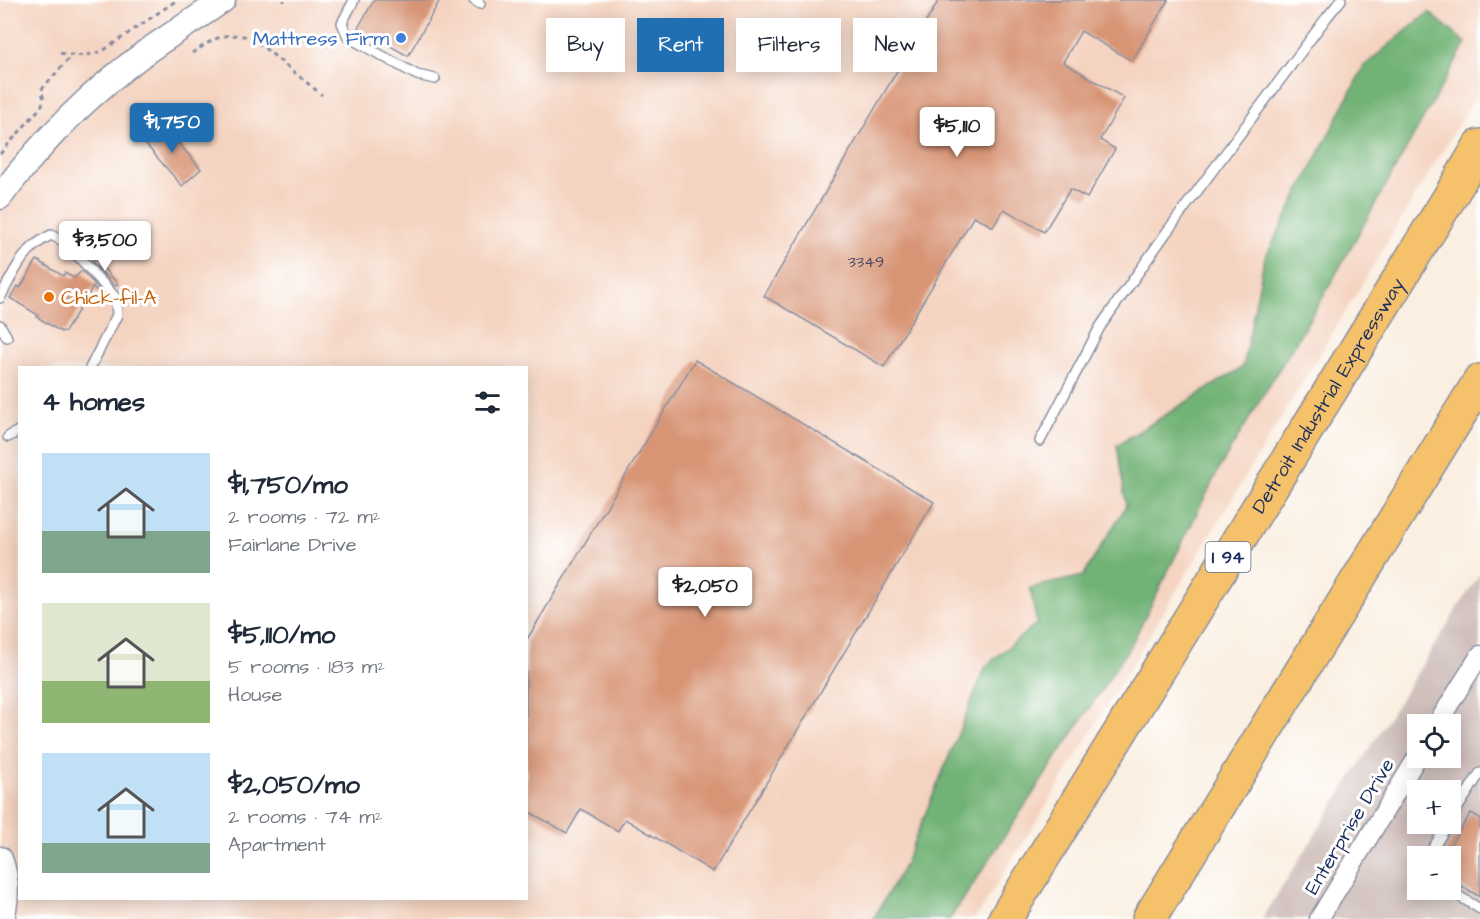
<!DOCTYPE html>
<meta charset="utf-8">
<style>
body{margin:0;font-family:"Architects Daughter",sans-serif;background:#f6f6f7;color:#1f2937;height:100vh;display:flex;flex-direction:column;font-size:22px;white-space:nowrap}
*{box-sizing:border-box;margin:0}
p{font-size:20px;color:#747a83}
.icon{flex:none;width:33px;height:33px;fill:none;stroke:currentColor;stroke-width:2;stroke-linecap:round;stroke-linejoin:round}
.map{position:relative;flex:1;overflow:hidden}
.drawer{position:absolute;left:18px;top:366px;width:510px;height:534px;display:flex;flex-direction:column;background:#fff;border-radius:0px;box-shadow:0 3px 15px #0003}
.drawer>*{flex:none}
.hud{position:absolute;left:546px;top:18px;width:570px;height:54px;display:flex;gap:12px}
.buttons{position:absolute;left:1407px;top:714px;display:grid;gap:12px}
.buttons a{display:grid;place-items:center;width:54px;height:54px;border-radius:0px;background:#fff;box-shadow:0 3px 15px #0003;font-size:30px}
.price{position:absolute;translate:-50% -51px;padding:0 14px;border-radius:6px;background:#fff;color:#222;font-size:20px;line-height:39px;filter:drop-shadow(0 2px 3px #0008)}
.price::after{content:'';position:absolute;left:50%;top:36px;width:18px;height:14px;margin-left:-9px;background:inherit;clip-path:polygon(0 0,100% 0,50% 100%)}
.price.active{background:#1f6fb2;color:#fff}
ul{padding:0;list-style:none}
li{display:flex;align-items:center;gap:18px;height:150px;padding:0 24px}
li span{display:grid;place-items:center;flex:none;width:168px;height:120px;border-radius:0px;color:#555}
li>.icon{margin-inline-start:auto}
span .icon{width:72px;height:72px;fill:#fffc;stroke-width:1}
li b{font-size:26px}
h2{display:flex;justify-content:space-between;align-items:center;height:72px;padding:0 24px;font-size:26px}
.chip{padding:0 21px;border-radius:0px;background:#fff;box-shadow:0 3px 15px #0003;font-size:21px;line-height:54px}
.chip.active{background:#1f6fb2;color:#fff}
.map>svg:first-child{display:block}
.built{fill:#f4d3c0;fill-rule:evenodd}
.industrial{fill:#d0c0bc;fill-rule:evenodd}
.forest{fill:#71b275;stroke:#46706a;stroke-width:1.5}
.building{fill:#d89576}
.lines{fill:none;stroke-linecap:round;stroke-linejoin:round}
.service-casing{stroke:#8a8fa0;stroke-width:12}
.minor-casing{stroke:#8a8fa0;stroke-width:21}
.tertiary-casing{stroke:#8a8fa0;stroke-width:27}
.motorway-casing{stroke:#8a8fa0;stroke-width:36}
.path{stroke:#8a8fa0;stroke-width:3;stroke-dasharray:4.5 4.5;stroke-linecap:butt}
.service{stroke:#fff;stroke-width:9}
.minor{stroke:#fff;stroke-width:18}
.tertiary{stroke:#fff;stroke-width:24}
.motorway{stroke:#f5c16b;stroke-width:33}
.shop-dot{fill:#3f7fe0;stroke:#fff;stroke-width:2}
.food-dot{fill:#e8710a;stroke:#fff;stroke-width:2}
.labels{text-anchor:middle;stroke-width:6;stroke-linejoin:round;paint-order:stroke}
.number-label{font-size:16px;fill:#4a4864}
.shield{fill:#fff;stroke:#5f6d8e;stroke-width:1.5}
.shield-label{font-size:18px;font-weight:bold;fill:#1b2f5e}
.shop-label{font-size:20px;fill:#366cbe;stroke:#fff;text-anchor:end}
.food-label{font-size:20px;fill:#c56008;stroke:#fff;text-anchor:start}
.street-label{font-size:20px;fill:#1b2f5e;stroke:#fff}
</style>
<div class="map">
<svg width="1480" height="919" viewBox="0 0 1480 919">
<rect width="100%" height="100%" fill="#fff"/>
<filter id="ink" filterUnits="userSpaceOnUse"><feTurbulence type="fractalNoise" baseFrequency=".0167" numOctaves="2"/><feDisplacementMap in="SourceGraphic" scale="12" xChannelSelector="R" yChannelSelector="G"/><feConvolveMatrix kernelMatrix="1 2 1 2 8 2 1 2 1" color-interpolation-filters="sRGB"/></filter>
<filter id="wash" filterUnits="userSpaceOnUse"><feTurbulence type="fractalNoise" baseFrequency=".008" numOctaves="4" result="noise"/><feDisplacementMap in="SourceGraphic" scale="24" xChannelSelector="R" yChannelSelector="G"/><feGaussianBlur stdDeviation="1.35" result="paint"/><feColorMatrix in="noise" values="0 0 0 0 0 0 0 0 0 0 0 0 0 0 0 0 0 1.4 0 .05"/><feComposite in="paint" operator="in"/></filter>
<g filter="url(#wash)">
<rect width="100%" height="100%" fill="#faefe1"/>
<path class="built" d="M0,0H1480V89L1039,818L975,919H0ZM20,368H526V898H20Z"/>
<path class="industrial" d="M1480,573V919H1262ZM1418,724H1450V758H1418ZM1418,790H1450V824H1418ZM1418,856H1450V890H1418Z"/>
<polygon class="forest" points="1429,12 1466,43 1324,295 1220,467 1131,645 950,919 873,919 903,868 986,666 1037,623 1030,588 1083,576 1126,506 1117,445 1243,367 1264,260 1364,66"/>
<g id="blocks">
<g class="building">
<polygon points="374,0 440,0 408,56 358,28"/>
<polygon points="939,0 1168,0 1132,61 1081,31 1063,62 1124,98 1100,140 1115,149 1087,198 1070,189 1044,232 1004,209 993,227 974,216 884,367 764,296"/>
<polygon points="161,123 201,169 182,186 142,140"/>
<polygon points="95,259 118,284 115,286 92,262"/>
<polygon points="37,260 63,276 65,273 74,278 82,271 105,295 103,297 93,287 65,332 62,331 61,332 37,317 38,315 10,298 18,286 20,288"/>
<polygon points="695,360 934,502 713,872 625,819 618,831 581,809 567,833 526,810 526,641"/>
<polygon points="1471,813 1480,818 1480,897 1450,879 1450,856 1443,856"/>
</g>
</g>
</g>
<g filter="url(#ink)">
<use href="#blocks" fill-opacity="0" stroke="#8a8fa0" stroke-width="1.5"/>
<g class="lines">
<defs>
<g id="service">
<polyline points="354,0 342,23 348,37 417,75 435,79"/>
<polyline points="474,0 480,4"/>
<path d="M0,298C14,272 23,248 51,235L65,242L116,298L117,315L90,368"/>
<polyline points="0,325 7,337"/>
<polyline points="8,437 20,430"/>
<polyline points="1040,441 1100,327 1166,233 1327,17 1341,0"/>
<polyline points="1450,820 1480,773"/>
<polyline points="1428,856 1448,824"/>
<polyline points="1449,890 1480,909"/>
</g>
<g id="minor">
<polyline points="1437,724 1480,655"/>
<polyline points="1319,919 1418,756"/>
</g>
<g id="tertiary">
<path d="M0,197C41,142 91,92 146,52C171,34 198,18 223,0"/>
<path d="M0,859C8,879 7,899 2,919"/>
</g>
<g id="motorway">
<path id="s1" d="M1005,919L1451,195L1480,146"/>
<polyline points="1149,919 1480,381"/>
</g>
</defs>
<use href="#service" class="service-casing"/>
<use href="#minor" class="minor-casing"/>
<use href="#tertiary" class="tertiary-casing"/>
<use href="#motorway" class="motorway-casing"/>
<g class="path">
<polyline points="284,0 284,2"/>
<path d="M60,53C76,57 89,56 104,50L177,0"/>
<path d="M192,53C216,38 221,32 251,37L322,95"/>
<polyline points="0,154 41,107 44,99 41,90 71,56"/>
</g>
<use href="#service" class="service"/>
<use href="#minor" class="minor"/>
<use href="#tertiary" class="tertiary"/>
<use href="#motorway" class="motorway"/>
</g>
</g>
<circle class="shop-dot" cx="401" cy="38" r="6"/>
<circle class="food-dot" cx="49" cy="297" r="6"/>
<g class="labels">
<g class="number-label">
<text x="866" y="267">3349</text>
</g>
<rect class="shield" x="1205.5" y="542" width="45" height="30" rx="4.5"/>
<g class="shield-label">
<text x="1228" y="563">I 94</text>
</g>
<g class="shop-label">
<text x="389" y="45">Mattress Firm</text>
</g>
<g class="food-label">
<text x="61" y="304">Chick-fil-A</text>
</g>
<g class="street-label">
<text dy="7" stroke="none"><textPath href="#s1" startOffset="615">Detroit Industrial Expressway</textPath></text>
<text transform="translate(1349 826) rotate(-59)" y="7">Enterprise Drive</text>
</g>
</g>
</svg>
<div class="buttons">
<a><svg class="icon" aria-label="locate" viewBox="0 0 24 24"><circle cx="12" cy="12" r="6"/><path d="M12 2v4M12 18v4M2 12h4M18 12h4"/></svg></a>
<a>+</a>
<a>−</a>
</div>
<b class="price active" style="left:172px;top:154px">$1,750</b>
<b class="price" style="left:957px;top:158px">$5,110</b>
<b class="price" style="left:105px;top:272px">$3,500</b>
<b class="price" style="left:705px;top:618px">$2,050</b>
<div class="hud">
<a class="chip">Buy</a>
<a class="chip active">Rent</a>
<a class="chip">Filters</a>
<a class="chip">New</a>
</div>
<section class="drawer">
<h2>4 homes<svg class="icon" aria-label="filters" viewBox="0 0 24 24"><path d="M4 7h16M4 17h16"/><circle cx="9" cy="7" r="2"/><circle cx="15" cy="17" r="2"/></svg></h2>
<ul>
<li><span style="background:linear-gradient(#bfe0f5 65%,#7fa58c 0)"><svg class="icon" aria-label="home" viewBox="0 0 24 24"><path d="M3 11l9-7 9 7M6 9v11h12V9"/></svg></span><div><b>$1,750/mo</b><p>2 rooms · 72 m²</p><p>Fairlane Drive</p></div></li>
<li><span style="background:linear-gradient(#dfe7d0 65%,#8fb573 0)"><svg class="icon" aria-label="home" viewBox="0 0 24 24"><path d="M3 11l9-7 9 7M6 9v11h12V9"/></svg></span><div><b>$5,110/mo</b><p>5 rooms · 183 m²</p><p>House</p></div></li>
<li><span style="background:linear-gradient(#bfe0f5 75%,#7fa58c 0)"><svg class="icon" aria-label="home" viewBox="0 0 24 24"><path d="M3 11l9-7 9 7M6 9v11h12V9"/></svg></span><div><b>$2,050/mo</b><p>2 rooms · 74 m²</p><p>Apartment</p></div></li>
</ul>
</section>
</div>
